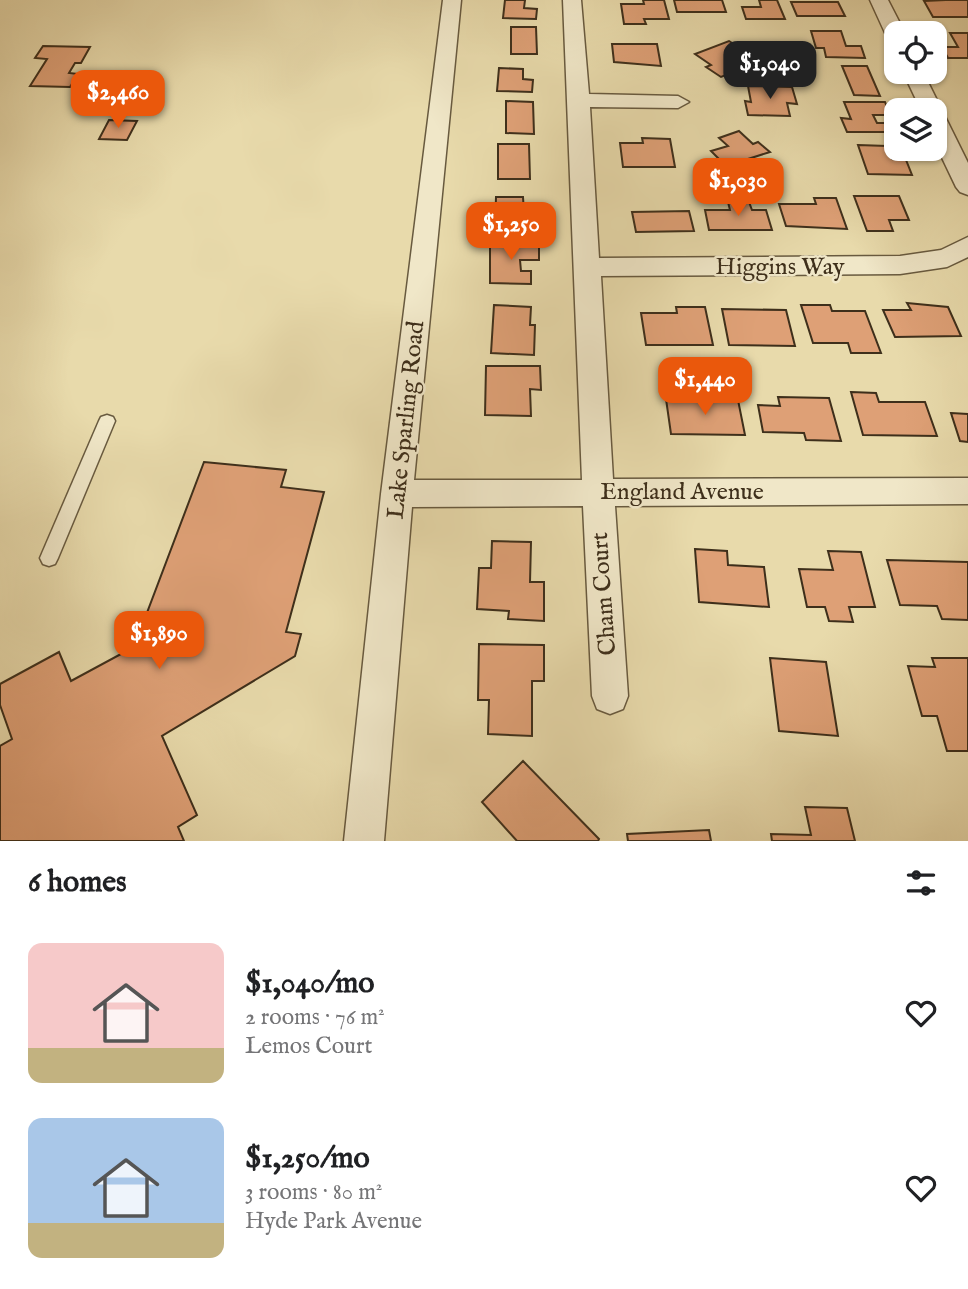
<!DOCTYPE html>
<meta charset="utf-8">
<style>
body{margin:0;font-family:"IM FELL English",serif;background:#f6f6f6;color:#202124;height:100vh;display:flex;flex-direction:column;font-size:26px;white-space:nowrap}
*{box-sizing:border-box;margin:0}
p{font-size:23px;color:#757577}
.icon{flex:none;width:38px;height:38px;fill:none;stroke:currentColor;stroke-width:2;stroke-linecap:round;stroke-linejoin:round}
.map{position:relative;height:841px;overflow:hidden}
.side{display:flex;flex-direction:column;background:#fff;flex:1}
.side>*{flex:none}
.buttons{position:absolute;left:884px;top:21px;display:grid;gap:14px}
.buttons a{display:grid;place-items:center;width:63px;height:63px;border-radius:14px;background:#fff;box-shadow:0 2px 5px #0004;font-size:35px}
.price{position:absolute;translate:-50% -60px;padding:0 16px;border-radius:14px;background:#ea580c;color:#fff;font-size:23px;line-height:46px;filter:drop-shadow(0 2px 4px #0008)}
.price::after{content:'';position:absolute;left:50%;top:42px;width:21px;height:16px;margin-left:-10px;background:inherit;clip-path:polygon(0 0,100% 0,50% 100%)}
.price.on{background:#222;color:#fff}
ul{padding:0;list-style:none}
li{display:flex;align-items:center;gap:21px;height:175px;padding:0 28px}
li span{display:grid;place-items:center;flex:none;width:196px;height:140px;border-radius:14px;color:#555}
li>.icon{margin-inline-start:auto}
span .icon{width:84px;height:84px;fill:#fffc;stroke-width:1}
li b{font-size:30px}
h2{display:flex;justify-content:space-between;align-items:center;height:84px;padding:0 28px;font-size:30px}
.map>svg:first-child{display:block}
.building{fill:#dea076;stroke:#3e2f1b;stroke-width:2}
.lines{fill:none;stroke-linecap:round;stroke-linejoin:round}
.lane-casing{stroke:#685a3f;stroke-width:3}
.street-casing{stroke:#685a3f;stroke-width:3}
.lane{fill:#f0e7c8;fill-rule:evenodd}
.street{fill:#f0e7c8;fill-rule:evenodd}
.labels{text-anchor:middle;stroke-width:5;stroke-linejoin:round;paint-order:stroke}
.street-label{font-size:24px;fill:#3e2f1b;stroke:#f0e7c8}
</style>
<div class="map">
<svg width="968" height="841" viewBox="0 0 968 841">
<rect width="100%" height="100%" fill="#e8daab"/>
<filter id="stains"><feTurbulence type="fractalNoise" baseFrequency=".00286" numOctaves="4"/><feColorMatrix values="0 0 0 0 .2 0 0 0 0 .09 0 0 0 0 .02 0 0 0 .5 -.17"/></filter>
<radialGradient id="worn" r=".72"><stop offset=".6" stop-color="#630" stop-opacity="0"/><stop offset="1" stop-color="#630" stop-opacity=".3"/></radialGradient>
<g class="building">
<polygon points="505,0 525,0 524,8 537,9 536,19 503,18"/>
<polygon points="643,0 664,0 669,19 644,19 646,24 624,24 621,4 644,4"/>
<polygon points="674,0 722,0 726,12 677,12"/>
<polygon points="759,0 777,0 785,19 746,19 742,7 761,7"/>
<polygon points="946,0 968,0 968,17 933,17 924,1"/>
<polygon points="791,2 838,2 845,16 797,16"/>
<polygon points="511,27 536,27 537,54 511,54"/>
<polygon points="811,31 841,31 846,46 861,46 865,58 826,57 824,48 816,48"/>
<polygon points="950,33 968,33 968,58 948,58 942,47 958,47"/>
<polygon points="729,41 756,58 746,62 751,65 721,77 706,67 711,65 695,54"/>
<polygon points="612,44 657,44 661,66 614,62"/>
<polygon points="43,46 90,47 81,63 75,63 69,73 78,74 70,87 30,86 47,59 35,58"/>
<polygon points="842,66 867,66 880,96 854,95"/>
<polygon points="499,68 523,69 523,79 533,80 532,92 497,91"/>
<polygon points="748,86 792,87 797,104 787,103 790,116 748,115 745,101 751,102"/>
<polygon points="506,101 533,102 534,134 506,133"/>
<polygon points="844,102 885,102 890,115 873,115 877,123 887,123 891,132 847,132 841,118 851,119"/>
<polygon points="109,120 137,121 127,140 99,139"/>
<polygon points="739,131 753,144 758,142 770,152 726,166 711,151 728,146 719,138"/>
<polygon points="642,138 670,139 675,167 623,167 620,143 643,143"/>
<polygon points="498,144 529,144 530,179 498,179"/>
<polygon points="858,145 887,146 892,159 906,160 912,175 868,174"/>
<polygon points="854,196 899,196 909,220 889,220 893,231 867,231"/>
<polygon points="496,197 523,197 524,213 538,213 538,229 495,228"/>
<polygon points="814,198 836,198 847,229 786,226 779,204 816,204"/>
<polygon points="728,202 749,202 752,210 766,210 772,230 709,230 705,210 730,210"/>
<polygon points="689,211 694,231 636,232 632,212"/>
<polygon points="490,242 539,243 539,260 520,260 521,271 531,271 531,284 490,283"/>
<polygon points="907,303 948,307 961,336 895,337 883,310 911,310"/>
<polygon points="494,305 531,307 530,325 535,325 534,355 491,353"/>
<polygon points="801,305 830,305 832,311 865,311 881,353 851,353 848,343 813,343"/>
<polygon points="676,307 705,307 713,345 646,345 641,313 677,313"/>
<polygon points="722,309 786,310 795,346 729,345"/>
<polygon points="486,366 540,366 541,390 530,389 531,416 485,415"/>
<polygon points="851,392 876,393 879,402 925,402 937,436 863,435"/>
<polygon points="778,397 829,398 841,441 806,440 804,433 763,432 758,405 780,406"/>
<polygon points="666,399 738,400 745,435 671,434"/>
<polygon points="951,413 968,414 968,442 960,441"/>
<polygon points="204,462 286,470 281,487 324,492 286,632 301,634 295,656 162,736 197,815 178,827 184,841 0,841 0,746 12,739 0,705 0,684 59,652 71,681 134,647"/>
<polygon points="492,541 531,542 530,582 544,582 544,621 508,619 509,611 477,609 479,568 491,568"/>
<polygon points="695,549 727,551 728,565 764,567 769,607 699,602"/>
<polygon points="828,551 861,552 875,607 849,607 853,622 829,621 825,607 807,607 799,569 833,570"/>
<polygon points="887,560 968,562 968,620 942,619 937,606 900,605"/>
<polygon points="479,644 544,645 544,681 532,681 532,736 488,734 489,700 478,700"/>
<polygon points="770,658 826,662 838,736 779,731"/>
<polygon points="932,658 968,658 968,751 947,751 937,716 922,716 908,666 935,667"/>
<polygon points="523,761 599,839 598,841 517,841 482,802"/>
<polygon points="805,807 847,808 855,841 772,841 771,834 811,835"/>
<polygon points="709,830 711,841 628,841 627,834"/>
</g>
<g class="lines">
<defs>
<polygon id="lane" points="107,415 113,417 115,421 58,558 55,564 49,566 43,564 40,558 99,421 101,417"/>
<g id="street">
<polygon points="443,0 461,0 414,480 582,480 563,0 581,0 589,94 678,96 689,102 678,108 590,107 599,258 900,256 941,250 968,237 968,257 947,267 900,274 601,276 613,479 968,478 968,504 615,506 628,696 623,709 610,714 597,709 592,696 583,506 412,507 384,841 344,841 381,494"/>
<polygon points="870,0 888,0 905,33 896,33 896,41 886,35"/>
<polygon points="903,72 923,72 968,163 968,195 960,192 956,187 934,141 934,110 921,110"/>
</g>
</defs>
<use href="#lane" class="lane-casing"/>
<use href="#street" class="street-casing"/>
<use href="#lane" class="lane"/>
<use href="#street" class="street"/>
</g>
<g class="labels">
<g class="street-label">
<text x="780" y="274">Higgins Way</text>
<text transform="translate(405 420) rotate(-84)" y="8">Lake Sparling Road</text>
<text x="682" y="499">England Avenue</text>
<text transform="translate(603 594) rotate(-94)" y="8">Cham Court</text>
</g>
</g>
<rect width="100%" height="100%" filter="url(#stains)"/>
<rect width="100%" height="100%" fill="url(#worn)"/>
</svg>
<div class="buttons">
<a><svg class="icon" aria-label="locate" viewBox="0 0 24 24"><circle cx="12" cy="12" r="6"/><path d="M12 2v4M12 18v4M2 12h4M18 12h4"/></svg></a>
<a><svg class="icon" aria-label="layers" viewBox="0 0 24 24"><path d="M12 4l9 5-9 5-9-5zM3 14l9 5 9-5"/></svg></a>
</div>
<b class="price on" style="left:770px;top:101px">$1,040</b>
<b class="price" style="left:118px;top:130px">$2,460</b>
<b class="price" style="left:738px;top:218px">$1,030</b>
<b class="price" style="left:511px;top:262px">$1,250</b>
<b class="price" style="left:705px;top:417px">$1,440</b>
<b class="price" style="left:159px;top:671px">$1,890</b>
</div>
<section class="side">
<h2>6 homes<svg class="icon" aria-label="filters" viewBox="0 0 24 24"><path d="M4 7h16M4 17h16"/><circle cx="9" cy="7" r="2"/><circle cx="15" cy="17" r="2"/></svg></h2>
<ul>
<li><span style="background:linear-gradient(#f6c9c9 75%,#c2b280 0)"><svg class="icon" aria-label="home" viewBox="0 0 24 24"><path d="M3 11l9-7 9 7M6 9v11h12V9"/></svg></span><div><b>$1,040/mo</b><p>2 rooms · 76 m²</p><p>Lemos Court</p></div><svg class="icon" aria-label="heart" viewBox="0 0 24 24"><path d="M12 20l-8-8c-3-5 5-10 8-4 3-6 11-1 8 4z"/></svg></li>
<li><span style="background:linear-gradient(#a9c7e8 75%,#c2b280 0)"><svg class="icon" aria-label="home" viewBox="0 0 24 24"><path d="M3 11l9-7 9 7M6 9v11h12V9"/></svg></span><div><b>$1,250/mo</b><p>3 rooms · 80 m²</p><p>Hyde Park Avenue</p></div><svg class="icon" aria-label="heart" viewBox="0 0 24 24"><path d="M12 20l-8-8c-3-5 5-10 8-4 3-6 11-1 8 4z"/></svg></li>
</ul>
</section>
